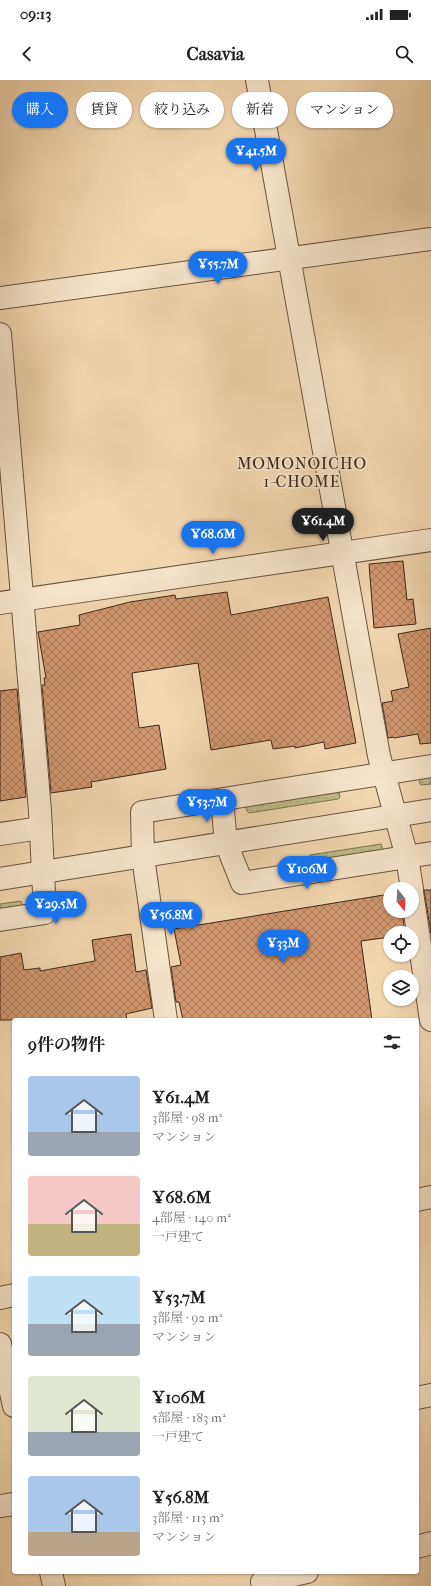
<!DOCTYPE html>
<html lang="ja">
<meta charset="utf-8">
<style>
body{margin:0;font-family:"IM FELL French Canon","Noto Serif JP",serif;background:#f2f2f2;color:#222;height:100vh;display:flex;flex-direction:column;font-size:15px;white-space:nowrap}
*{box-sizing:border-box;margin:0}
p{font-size:13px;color:#767676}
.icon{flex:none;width:22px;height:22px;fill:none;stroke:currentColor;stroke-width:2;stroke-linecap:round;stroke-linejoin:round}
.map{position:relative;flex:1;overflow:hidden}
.drawer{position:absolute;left:12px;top:938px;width:407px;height:556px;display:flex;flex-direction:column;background:#fff;border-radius:4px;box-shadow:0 1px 3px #0004}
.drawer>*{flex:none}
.top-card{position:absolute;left:12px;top:12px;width:407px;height:36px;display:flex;gap:8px}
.needle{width:26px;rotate:162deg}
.tools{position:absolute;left:383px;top:802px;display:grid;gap:8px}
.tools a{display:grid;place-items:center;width:36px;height:36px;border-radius:50%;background:#fff;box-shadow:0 1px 3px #0004;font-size:20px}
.price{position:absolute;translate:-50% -34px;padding:0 9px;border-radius:14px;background:#1a73e8;color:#fff;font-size:13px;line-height:26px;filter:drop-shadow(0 1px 2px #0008)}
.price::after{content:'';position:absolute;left:50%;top:24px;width:12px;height:9px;margin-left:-6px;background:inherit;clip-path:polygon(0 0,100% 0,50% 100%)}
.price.on{background:#222;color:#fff}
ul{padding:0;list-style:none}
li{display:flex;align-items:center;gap:12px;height:100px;padding:0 16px}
li span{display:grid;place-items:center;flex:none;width:112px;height:80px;border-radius:4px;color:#555}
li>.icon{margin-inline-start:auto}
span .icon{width:48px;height:48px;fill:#fffc;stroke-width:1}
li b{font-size:17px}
h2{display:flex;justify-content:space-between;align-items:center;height:48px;padding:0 16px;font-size:17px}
.pill{padding:0 14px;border-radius:18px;background:#fff;box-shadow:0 1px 3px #0004;font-size:14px;line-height:36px}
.pill.on{background:#1a73e8;color:#fff}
.status{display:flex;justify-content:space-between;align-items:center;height:28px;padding:0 20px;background:#fff;direction:ltr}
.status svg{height:11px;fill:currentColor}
header{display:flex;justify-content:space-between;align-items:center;height:52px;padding:0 16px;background:#fff;font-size:18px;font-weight:800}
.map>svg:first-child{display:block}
.grass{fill:url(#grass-dots);stroke:#7d7354}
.building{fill:url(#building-cross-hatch);stroke:#3c291e}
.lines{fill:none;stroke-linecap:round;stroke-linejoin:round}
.minor-casing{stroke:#6a5443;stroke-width:24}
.tertiary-casing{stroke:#6a5443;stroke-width:24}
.minor{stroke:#f7e5cc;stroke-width:22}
.tertiary{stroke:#f7e5cc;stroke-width:22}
.labels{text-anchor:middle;stroke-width:3.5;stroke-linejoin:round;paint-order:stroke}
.neighbourhood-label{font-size:16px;letter-spacing:1px;fill:#3c291e;stroke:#f7e5cc}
</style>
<div class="status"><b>09:13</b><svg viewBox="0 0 49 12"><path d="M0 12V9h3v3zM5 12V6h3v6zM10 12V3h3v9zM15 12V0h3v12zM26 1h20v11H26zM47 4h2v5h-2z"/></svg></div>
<header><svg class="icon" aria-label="back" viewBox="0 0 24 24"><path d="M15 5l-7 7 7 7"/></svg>Casavia<svg class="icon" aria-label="search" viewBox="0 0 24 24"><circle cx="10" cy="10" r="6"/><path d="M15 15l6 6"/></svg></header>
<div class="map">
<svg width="431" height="1506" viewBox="0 0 431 1506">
<defs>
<pattern id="grass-dots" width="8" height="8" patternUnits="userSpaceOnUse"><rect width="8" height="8" fill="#bebd89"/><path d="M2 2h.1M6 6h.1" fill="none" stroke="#a4a276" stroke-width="1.8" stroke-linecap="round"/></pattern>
<pattern id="building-cross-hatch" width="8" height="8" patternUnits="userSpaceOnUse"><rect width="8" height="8" fill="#d2976e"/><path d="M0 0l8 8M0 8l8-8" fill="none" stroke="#ac7b5a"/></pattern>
</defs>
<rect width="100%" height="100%" fill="#f3d7b1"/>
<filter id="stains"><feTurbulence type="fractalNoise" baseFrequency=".005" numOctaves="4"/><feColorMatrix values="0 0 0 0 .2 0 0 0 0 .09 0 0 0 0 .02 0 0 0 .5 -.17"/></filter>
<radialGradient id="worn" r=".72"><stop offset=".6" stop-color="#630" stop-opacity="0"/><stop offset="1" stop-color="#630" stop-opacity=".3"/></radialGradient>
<g class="grass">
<polygon points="431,695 431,704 422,705 420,704 419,698"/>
<polygon points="339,712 340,717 338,719 249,733 247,731 246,726"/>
<polygon points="381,764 383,771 309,782 308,777 310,775"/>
<polygon points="21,821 23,828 0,833 0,824"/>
</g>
<g class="building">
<polygon points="403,481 407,520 413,519 416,544 374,548 369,484"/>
<polygon points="227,512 231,535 328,517 356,663 325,669 324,662 295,668 295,666 273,669 271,660 211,670 198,583 132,593 139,648 159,645 166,689 91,702 92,707 51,713 42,605 45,605 44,598 46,598 38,552 80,545 79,535 130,522 175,515 176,519"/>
<polygon points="431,548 431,663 420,664 418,654 394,658 393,657 388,658 382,623 393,621 391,611 409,607 398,554"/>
<polygon points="17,609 26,717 0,721 0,611"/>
<polygon points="424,810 431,810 431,853"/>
<polygon points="390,814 390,831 402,831 405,853 390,853 390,857 361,861 372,940 183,940 179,922 176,922 171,887 181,885 174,849"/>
<polygon points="131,854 136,892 146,890 152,928 126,934 127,940 0,940 0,877 21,873 24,890 40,888 40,891 95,881 92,860"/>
</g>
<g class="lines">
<defs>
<g id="minor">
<polyline points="257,0 379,676 407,777 412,809"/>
<polyline points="0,218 431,159"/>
<polyline points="0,254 40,731 45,833 0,840"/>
<polyline points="0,523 431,460"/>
<polyline points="222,720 226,763 242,803 431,773"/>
<polyline points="0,754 41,748"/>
<polyline points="412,812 431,940"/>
<polyline points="166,940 143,777 142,732 431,686"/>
<polyline points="417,1120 431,1117"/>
<polyline points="0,1218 14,1215"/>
<polyline points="0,1264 14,1326"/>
<polyline points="417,1318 431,1315"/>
<polyline points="0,1426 14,1424"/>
<polyline points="417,1467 431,1463"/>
<polyline points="51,1492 54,1506"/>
<polyline points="262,1502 307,1492"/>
</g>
<polyline id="tertiary" points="0,799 431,730"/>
</defs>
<use href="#minor" class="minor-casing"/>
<use href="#tertiary" class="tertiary-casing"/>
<use href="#minor" class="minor"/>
<use href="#tertiary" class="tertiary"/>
</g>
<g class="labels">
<g class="neighbourhood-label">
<text x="302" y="389">MOMONOICHO<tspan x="302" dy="18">1-CHOME</tspan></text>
</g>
</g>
<rect width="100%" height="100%" filter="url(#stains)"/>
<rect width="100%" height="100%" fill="url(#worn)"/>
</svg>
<div class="tools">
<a><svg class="needle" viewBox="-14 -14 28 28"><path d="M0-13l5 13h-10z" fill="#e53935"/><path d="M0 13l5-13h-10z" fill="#767676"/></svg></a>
<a><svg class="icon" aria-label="locate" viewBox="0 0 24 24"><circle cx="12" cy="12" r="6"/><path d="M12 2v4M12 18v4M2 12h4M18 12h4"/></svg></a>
<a><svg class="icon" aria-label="layers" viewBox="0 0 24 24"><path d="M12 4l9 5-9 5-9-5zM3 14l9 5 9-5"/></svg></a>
</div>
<b class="price" style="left:256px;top:92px">¥41.5M</b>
<b class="price" style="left:218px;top:205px">¥55.7M</b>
<b class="price on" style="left:323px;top:462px">¥61.4M</b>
<b class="price" style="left:213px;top:475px">¥68.6M</b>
<b class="price" style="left:207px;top:743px">¥53.7M</b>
<b class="price" style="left:307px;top:810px">¥106M</b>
<b class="price" style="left:56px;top:845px">¥29.5M</b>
<b class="price" style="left:171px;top:856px">¥56.8M</b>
<b class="price" style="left:283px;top:884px">¥33M</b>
<div class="top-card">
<a class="pill on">購入</a>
<a class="pill">賃貸</a>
<a class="pill">絞り込み</a>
<a class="pill">新着</a>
<a class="pill">マンション</a>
</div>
<section class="drawer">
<h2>9件の物件<svg class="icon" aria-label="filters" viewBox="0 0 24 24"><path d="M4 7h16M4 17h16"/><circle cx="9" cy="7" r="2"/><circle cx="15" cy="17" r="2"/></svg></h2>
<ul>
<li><span style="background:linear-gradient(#a9c7e8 70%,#9aa5b1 0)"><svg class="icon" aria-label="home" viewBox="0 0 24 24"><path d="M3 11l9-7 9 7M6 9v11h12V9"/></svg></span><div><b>¥61.4M</b><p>3部屋 · 98 m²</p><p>マンション</p></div></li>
<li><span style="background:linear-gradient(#f6c9c9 60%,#c2b280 0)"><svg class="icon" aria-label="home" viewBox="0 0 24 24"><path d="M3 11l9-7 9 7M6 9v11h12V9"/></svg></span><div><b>¥68.6M</b><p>4部屋 · 140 m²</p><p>一戸建て</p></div></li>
<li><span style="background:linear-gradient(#bfe0f5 60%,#9aa5b1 0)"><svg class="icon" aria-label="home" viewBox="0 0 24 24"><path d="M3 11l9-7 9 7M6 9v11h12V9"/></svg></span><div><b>¥53.7M</b><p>3部屋 · 92 m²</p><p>マンション</p></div></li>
<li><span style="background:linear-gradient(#dfe7d0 70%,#9aa5b1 0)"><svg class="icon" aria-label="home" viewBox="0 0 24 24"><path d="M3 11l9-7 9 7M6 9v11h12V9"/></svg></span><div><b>¥106M</b><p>5部屋 · 183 m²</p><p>一戸建て</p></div></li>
<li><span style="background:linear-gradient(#a9c7e8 70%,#b9a48a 0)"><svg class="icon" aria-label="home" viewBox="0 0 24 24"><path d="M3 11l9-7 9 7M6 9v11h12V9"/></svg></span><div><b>¥56.8M</b><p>3部屋 · 113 m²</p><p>マンション</p></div></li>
</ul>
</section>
</div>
